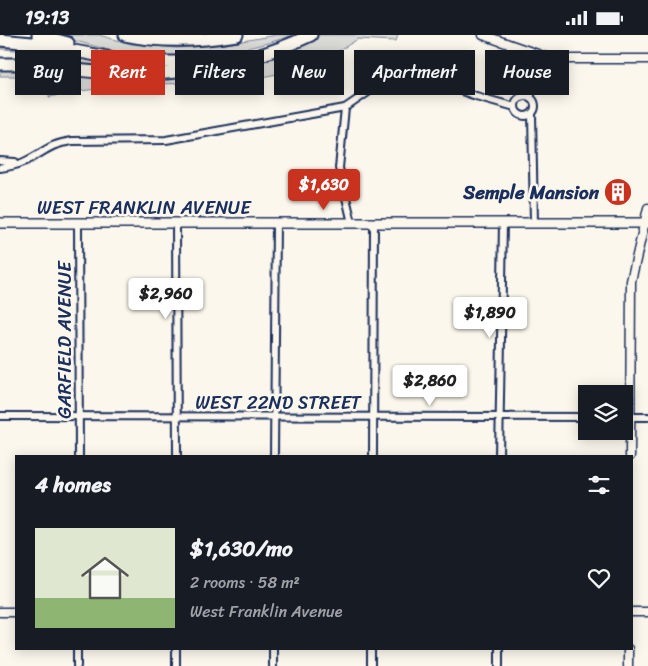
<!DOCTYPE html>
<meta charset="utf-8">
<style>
body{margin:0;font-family:Sriracha,sans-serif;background:#242831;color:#f1f3f6;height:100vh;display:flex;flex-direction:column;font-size:19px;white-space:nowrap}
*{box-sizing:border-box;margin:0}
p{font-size:16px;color:#9ea1a6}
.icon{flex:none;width:28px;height:28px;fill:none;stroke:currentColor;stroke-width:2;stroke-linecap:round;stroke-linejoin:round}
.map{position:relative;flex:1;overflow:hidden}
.side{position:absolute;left:15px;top:420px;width:618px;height:195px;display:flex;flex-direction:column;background:#171b24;border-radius:0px;box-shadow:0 2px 12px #0003}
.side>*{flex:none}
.hud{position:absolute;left:15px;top:15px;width:619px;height:45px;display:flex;gap:10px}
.buttons{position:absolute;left:578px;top:350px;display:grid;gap:10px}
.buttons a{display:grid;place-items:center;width:55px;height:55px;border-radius:0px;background:#171b24;box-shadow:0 2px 12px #0003;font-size:25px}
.price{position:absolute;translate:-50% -42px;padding:0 11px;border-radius:5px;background:#fff;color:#222;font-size:16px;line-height:32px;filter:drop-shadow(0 1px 2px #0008)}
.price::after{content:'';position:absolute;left:50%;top:30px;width:15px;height:11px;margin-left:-8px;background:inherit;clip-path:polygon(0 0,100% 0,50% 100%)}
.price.active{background:#c8321e;color:#fff}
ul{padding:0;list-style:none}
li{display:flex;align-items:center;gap:15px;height:125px;padding:0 20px}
li span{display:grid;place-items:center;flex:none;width:140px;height:100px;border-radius:0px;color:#555}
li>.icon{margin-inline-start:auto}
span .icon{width:60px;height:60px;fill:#fffc;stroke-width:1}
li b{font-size:21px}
h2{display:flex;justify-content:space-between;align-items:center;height:60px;padding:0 20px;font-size:21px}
.chip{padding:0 18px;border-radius:0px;background:#171b24;box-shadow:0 2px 12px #0003;font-size:18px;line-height:45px}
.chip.active{background:#c8321e;color:#fff}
.status{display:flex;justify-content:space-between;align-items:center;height:35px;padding:0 25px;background:#171b24;direction:ltr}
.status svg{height:14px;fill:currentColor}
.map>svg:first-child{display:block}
.green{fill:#dadad7;stroke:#7a849a}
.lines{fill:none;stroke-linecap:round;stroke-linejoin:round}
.minor-casing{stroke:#1b2f5e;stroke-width:10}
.tertiary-casing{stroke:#1b2f5e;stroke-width:11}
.secondary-casing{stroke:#1b2f5e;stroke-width:12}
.motorway-casing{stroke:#1b2f5e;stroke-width:15}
.minor{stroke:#fbf7ec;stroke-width:6}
.tertiary{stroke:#fbf7ec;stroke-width:8}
.secondary{stroke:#fbf7ec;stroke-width:9}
.motorway{stroke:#fbf7ec;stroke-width:11}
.labels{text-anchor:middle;stroke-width:5;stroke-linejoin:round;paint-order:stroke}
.poi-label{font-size:19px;font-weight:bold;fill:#1b2f5e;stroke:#fbf7ec;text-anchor:end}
.street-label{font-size:19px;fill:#1b2f5e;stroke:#fbf7ec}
</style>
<div class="status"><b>19:13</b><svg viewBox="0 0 49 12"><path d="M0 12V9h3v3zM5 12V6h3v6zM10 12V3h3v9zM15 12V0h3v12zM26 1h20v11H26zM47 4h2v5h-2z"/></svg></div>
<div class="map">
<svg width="648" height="631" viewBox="0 0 648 631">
<rect width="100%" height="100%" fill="#fbf7ec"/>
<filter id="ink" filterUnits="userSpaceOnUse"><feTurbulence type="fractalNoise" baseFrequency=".02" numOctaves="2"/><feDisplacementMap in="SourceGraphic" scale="10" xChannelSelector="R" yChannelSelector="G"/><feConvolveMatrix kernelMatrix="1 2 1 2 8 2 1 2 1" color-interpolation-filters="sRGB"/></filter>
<g filter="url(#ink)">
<g class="green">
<path d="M53,0H99L131,9L177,13L226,9L276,0H294C241,17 183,29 127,19C102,14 77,6 53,0Z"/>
<polygon points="319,0 398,0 396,6 358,4 327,23 291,36 253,44 214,48 145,49 79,56 49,62 50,52 37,53 34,41 0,41 0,33 121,42 286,15"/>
<polygon points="2,10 14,10 171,32 157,35 56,30 57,20 27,16 2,14"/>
</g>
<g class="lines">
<defs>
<g id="minor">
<circle cx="525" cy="71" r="10"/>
<polyline points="530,62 546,22"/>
<polyline points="345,73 339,133 352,188"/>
<polyline points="532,79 534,188"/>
<polyline points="0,126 15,127"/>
<path d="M0,133C8,132 17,130 24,127C44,118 48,109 72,106L166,105L345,73L393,40H415L476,61L515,72"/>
<polyline points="78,188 79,421"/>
<polyline points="176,188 177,421"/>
<polyline points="0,381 586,382"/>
<polyline points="624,382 648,382"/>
<polyline points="274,421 276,188"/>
<polyline points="373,421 374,188"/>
<polyline points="499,421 503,188"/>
<polyline points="273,614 273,631"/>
<polyline points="499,614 499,631"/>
<polyline points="77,631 77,614"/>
<polyline points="176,631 176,614"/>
<polyline points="371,631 371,614"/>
</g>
<g id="tertiary">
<polyline points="483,0 546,22 554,24 648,24"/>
<polyline points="630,421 631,246 648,173"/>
<polyline points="0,577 16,577"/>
<polyline points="631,577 648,577"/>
<polyline points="628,631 628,614"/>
</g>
<polyline id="secondary" points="0,188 648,188"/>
<g id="motorway">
<polyline points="38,0 68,8"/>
<path d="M125,0C162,8 200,6 237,0"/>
<polyline points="0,5 32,8 133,27 199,27"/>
<path d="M0,29H15C58,33 102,39 145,39C201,38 261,24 311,0"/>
</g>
</defs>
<use href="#minor" class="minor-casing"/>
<use href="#tertiary" class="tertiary-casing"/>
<use href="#secondary" class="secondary-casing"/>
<use href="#motorway" class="motorway-casing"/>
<use href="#minor" class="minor"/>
<use href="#tertiary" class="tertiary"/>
<use href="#secondary" class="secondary"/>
<use href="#motorway" class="motorway"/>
</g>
</g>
<defs>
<symbol id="building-disc" viewBox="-11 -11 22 22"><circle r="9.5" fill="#c8321e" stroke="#fbf7ec"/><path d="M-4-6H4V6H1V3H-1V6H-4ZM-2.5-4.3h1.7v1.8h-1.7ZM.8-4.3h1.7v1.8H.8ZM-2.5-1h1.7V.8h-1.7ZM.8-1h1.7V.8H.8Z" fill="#fff"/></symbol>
</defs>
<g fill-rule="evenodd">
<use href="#building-disc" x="602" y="141" width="32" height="32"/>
</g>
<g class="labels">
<g class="poi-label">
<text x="599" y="164">Semple Mansion</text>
</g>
<g class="street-label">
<text x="144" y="179">WEST FRANKLIN AVENUE</text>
<text transform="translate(64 305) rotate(-90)" y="7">GARFIELD AVENUE</text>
<text x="278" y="374">WEST 22ND STREET</text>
</g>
</g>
</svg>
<div class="buttons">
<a><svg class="icon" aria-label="layers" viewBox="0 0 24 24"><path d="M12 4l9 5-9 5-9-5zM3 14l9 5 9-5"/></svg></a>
</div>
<b class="price active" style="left:324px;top:176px">$1,630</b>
<b class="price" style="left:166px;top:285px">$2,960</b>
<b class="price" style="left:490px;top:304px">$1,890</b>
<b class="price" style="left:430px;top:372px">$2,860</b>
<div class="hud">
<a class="chip">Buy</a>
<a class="chip active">Rent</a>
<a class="chip">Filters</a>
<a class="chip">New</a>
<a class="chip">Apartment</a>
<a class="chip">House</a>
</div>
<section class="side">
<h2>4 homes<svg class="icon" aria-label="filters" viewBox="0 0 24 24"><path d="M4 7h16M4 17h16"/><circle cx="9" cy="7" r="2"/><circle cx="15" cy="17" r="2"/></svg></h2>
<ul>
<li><span style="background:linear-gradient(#dfe7d0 70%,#8fb573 0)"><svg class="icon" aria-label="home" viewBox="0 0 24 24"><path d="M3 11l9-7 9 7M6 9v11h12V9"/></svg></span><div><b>$1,630/mo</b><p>2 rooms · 58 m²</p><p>West Franklin Avenue</p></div><svg class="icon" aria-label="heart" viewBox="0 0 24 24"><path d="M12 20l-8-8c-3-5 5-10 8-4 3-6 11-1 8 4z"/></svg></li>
</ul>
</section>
</div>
